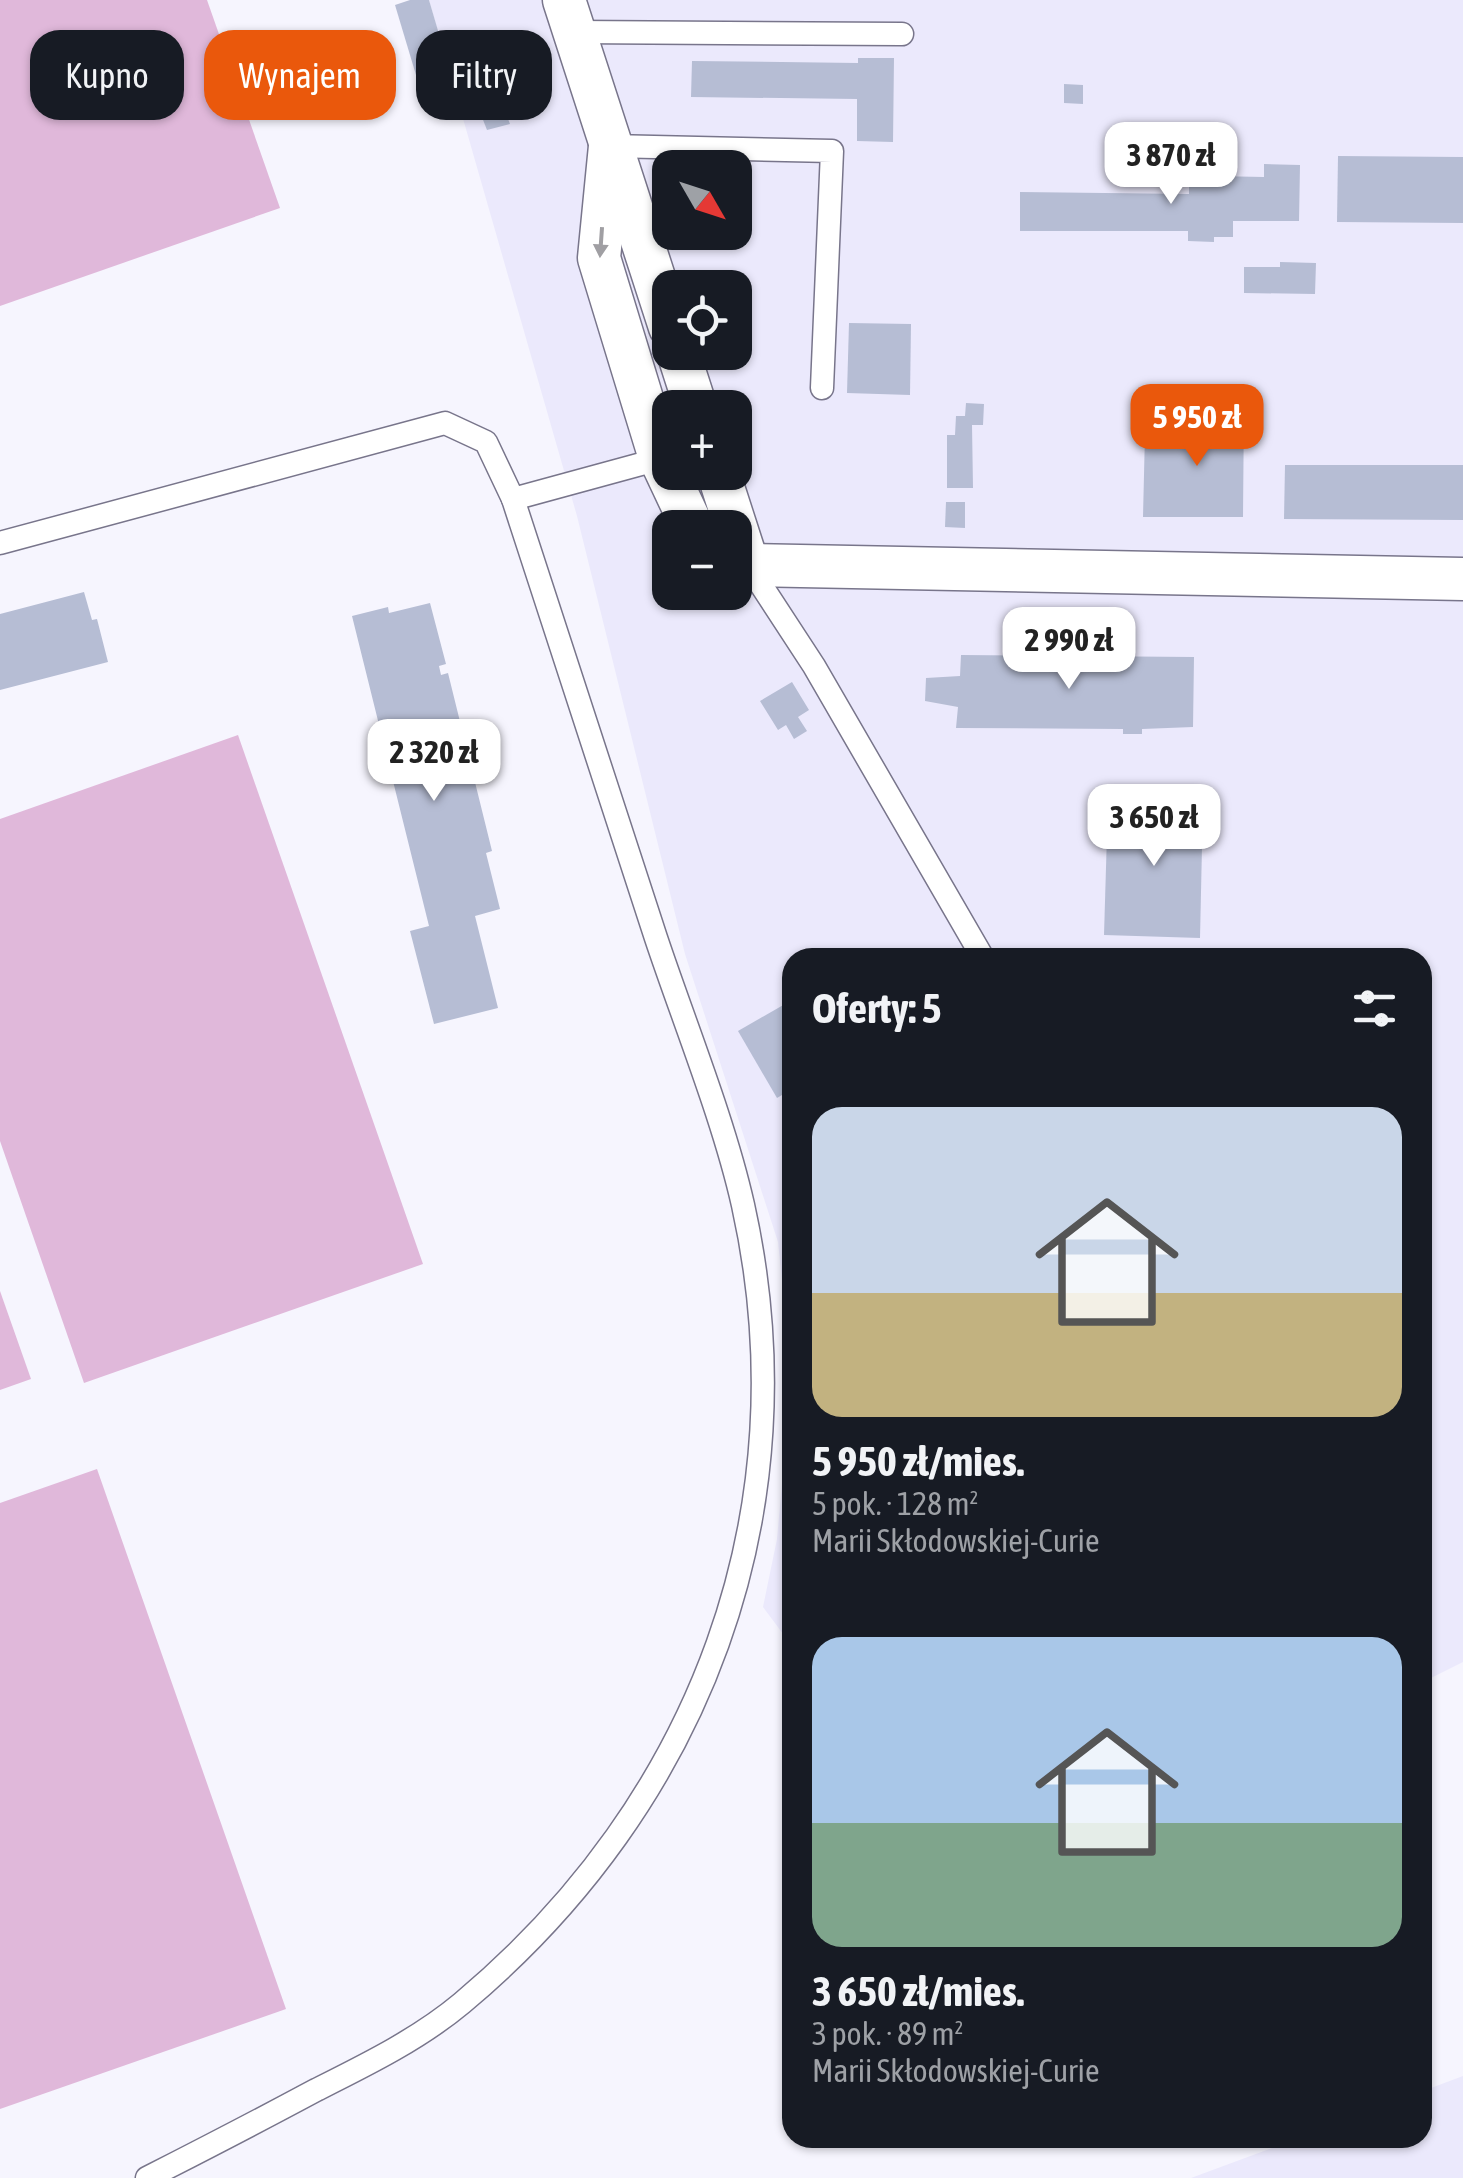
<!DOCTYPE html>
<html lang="pl">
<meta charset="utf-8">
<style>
body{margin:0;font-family:"Asap Condensed",sans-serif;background:#20242c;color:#f1f3f6;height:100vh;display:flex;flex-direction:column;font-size:38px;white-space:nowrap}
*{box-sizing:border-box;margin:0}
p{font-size:32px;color:#9ea1a6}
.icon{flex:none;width:55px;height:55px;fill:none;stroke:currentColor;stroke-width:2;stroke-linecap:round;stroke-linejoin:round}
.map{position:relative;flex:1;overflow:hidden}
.sheet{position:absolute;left:782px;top:948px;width:650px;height:1200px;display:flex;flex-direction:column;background:#171b24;border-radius:30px;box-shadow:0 2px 8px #0004}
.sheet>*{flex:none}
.top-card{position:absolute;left:30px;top:30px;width:602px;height:90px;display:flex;gap:20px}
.needle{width:65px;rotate:129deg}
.fabs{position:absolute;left:652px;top:150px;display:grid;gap:20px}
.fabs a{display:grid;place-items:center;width:100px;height:100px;border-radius:20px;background:#171b24;box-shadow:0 2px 8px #0004;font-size:50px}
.price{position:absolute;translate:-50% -85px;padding:0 22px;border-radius:20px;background:#fff;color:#222;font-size:32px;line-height:65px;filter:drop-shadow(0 2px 5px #0008)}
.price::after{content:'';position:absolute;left:50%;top:60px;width:30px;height:22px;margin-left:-15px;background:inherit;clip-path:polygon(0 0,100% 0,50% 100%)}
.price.on{background:#ea580c;color:#fff}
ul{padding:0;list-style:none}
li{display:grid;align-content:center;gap:20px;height:530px;padding:0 30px}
li span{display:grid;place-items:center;height:310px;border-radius:30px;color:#555}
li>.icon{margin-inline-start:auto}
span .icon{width:180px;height:180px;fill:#fffc;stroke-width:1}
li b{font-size:42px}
h2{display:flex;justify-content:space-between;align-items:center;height:120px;padding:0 30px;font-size:42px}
.pill{padding:0 35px;border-radius:30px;background:#171b24;box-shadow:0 2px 8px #0004;font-size:35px;line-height:90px}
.pill.on{background:#ea580c;color:#fff}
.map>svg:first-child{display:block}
.built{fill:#ebe9fc;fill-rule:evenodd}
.green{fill:#e0b8da}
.building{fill:#b6bdd4}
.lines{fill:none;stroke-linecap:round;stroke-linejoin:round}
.service-casing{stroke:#78758b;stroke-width:25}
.minor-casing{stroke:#78758b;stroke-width:45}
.service{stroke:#fff;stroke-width:22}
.minor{stroke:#fff;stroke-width:42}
.oneway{fill:#a09fa3}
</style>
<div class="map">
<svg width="1463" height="2178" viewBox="0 0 1463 2178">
<rect width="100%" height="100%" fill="#f6f5fe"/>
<g class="built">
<path d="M429,0H1463V1662L1423,1682L1422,958H792V1646L763,1607L777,1539L792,1374L778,1242L685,954L577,516ZM670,168H735V232H670ZM670,288H735V352H670ZM670,408H735V472H670ZM670,528H735V592H670Z"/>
<polygon points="1463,2076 1463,2178 1191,2178 1299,2138 1422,2138 1423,2091"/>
</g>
<g class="green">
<polygon points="0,0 207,0 280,208 0,306"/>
<polygon points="238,735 423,1264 84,1383 0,1141 0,819"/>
<polygon points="0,1291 31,1379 0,1390"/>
<polygon points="97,1469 286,2009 0,2109 0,1503"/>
</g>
<g class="building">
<polygon points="410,0 429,0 454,85 422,95 395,5"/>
<polygon points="858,58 894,58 893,142 857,141 857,99 691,97 692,61 858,63"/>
<polygon points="490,72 510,124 487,130 467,79"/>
<polygon points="1064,84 1083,85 1083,104 1064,103"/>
<polygon points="1338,156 1463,157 1463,223 1337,222"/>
<polygon points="1264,164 1300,165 1299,221 1233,221 1233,237 1214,237 1214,242 1188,241 1188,231 1020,231 1020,192 1189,194 1189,183 1214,185 1214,176 1264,177"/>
<polygon points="1280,262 1316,263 1315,294 1244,293 1244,267 1280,267"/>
<polygon points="849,323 911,324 910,395 847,393"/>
<polygon points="966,403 984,404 983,425 972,425 973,488 947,488 947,435 955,435 956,416 965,416"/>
<polygon points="1210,403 1244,403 1243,517 1143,517 1145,433 1210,433"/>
<polygon points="1285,465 1463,465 1463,520 1284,519"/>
<polygon points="946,502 965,502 965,528 945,527"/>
<polygon points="84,592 92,620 97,619 108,662 0,690 0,614"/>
<polygon points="430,603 446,664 439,666 441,675 448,673 492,851 486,853 500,909 475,916 498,1008 434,1024 410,931 429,926 352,616 388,607 389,613"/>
<polygon points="961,655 1194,657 1193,727 1142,729 1142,734 1123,734 1123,729 956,728 958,707 925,701 926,678 960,676"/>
<polygon points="792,682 809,710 798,717 807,731 794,739 786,725 778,730 760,701"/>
<polygon points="1108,800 1203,801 1200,938 1104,935"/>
<polygon points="792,1000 792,1089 777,1098 738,1031"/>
</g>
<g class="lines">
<defs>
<g id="service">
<polyline points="575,32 902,34"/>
<polyline points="610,146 832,151 822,388"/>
<polyline points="0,543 445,423 486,442 513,499 667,457"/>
<polyline points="748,565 814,666 983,958"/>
<path d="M147,2178C204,2149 260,2120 316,2090C366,2065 419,2039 462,2003C701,1803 811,1511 743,1205C724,1120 684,1022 656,938C609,792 561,646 513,499"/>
</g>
<g id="minor">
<polyline points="564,0 670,327"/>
<polyline points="610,146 599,258 660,458 693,528"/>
<polyline points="678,352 696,408"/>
<polyline points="718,472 748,565"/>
<polyline points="735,559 748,565 1463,579"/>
</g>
</defs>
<use href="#service" class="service-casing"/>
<use href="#minor" class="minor-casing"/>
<use href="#service" class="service"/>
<use href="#minor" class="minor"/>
</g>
<defs><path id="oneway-solid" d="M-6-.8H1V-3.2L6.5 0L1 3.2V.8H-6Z" transform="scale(2.5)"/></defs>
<use class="oneway" href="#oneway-solid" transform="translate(601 242) rotate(94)"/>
</svg>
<div class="fabs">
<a><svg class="needle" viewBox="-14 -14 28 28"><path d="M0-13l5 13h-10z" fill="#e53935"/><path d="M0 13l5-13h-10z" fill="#9ea1a6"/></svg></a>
<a><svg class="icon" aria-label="locate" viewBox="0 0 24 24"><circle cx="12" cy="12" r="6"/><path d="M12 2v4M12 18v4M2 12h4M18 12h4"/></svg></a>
<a>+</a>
<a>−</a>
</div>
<b class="price" style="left:1171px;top:207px">3 870 zł</b>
<b class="price on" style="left:1197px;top:469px">5 950 zł</b>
<b class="price" style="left:1069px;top:692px">2 990 zł</b>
<b class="price" style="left:434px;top:804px">2 320 zł</b>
<b class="price" style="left:1154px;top:869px">3 650 zł</b>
<div class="top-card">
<a class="pill">Kupno</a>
<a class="pill on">Wynajem</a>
<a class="pill">Filtry</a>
</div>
<section class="sheet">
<h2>Oferty: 5<svg class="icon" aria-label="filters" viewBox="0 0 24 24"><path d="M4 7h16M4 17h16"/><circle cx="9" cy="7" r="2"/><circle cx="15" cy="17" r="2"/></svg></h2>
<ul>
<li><span style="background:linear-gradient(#c9d6e8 60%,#c2b280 0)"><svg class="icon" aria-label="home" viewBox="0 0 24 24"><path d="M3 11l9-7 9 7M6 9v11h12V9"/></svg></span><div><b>5 950 zł/mies.</b><p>5 pok. · 128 m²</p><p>Marii Skłodowskiej-Curie</p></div></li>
<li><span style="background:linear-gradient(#a9c7e8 60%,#7fa58c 0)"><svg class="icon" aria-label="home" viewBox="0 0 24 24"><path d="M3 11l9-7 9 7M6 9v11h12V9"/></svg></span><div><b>3 650 zł/mies.</b><p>3 pok. · 89 m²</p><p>Marii Skłodowskiej-Curie</p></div></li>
</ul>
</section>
</div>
